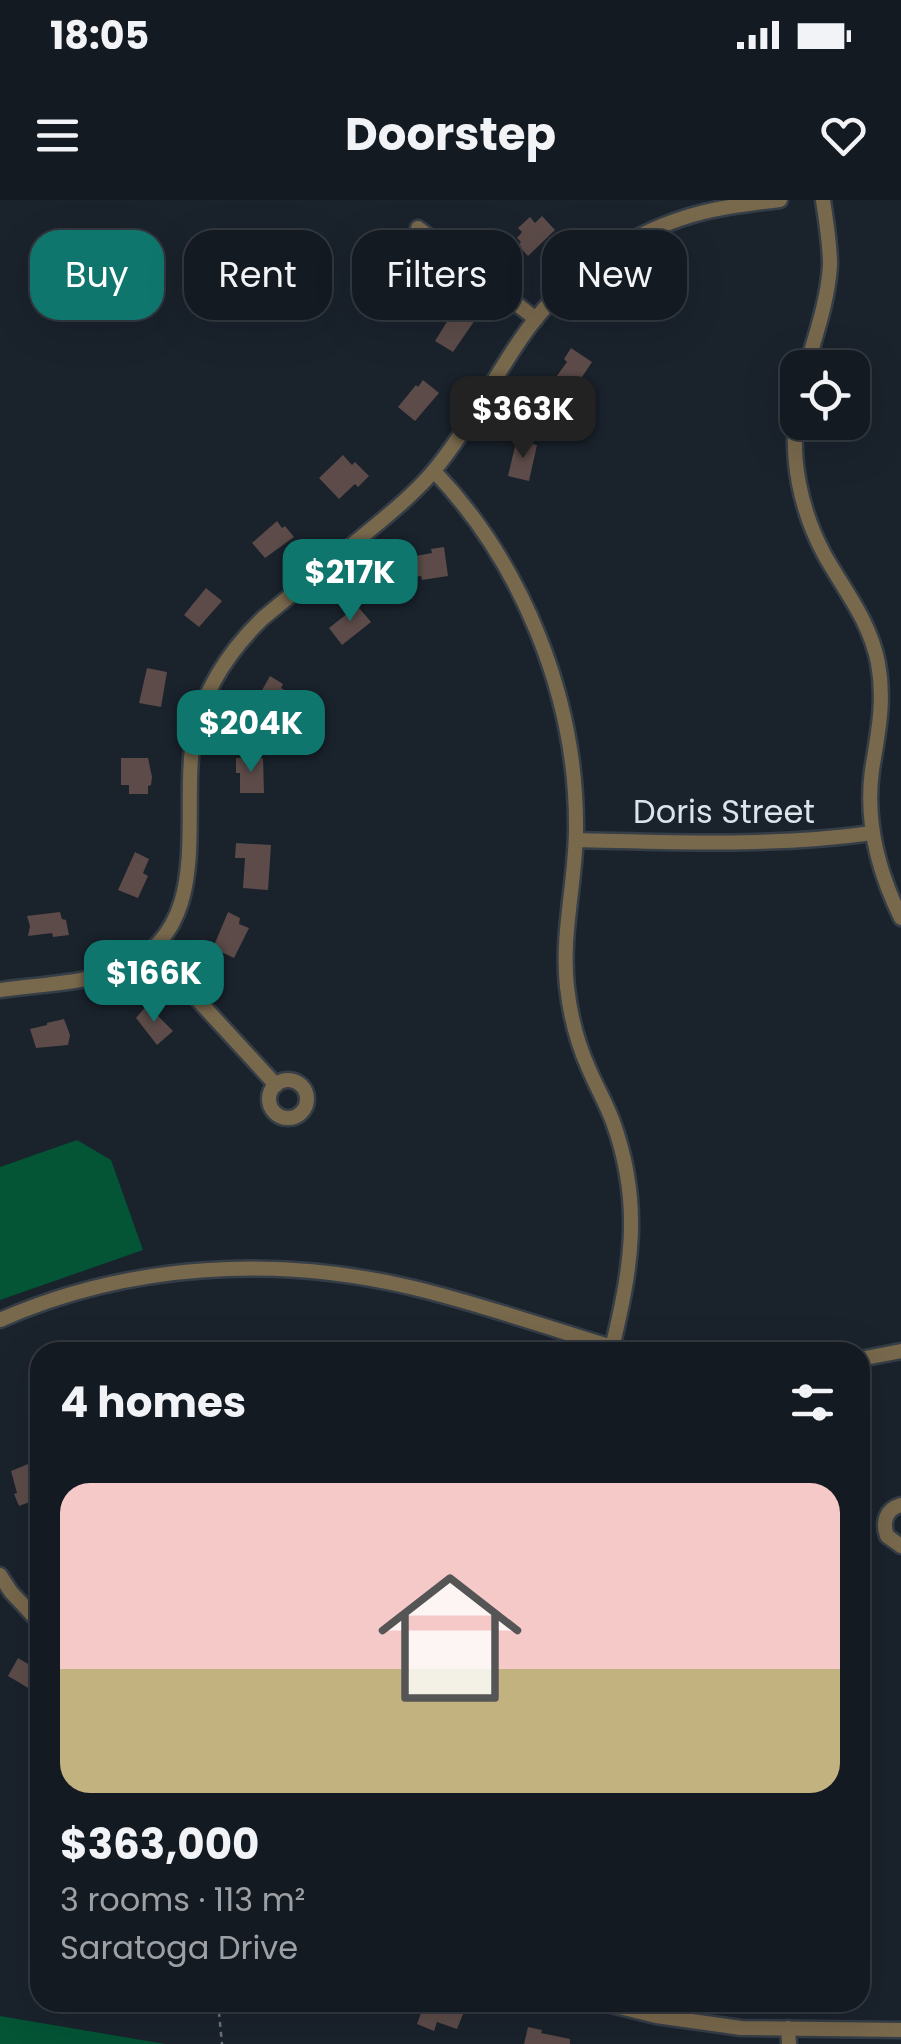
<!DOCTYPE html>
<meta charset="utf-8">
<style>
body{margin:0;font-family:Poppins,sans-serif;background:#1d232a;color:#f1f3f6;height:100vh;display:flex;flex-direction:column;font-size:38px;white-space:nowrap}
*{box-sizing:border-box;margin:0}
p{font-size:32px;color:#9da1a5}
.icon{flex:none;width:55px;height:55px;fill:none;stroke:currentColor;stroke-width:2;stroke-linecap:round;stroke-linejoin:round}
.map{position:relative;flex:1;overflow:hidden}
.side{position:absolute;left:30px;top:1142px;width:840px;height:670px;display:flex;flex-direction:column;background:#141a21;border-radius:30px;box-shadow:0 10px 40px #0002,0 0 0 2px #33383f}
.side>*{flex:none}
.guide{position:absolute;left:30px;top:30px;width:842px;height:90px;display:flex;gap:20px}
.fabs{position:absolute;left:780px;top:150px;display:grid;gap:20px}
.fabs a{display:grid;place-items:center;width:90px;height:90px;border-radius:20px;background:#141a21;box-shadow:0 10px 40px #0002,0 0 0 2px #33383f;font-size:50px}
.price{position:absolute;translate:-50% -85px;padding:0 22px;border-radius:20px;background:#0f766e;color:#fff;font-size:32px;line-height:65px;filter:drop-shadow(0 2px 5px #0008)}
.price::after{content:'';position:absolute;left:50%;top:60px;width:30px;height:22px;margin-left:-15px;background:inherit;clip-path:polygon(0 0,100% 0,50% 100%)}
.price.current{background:#222;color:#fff}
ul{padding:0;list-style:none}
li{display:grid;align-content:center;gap:20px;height:530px;padding:0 30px}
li+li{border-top:2px solid #33383f}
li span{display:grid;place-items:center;height:310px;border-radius:30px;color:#555}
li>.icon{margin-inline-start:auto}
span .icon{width:180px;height:180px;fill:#fffc;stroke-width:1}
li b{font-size:42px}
h2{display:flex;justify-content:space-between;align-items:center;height:120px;padding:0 30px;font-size:42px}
.tag{padding:0 35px;border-radius:30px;background:#141a21;box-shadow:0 10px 40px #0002,0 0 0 2px #33383f;font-size:35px;line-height:90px}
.tag.current{background:#0f766e;color:#fff}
.status{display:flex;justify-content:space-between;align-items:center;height:70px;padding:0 50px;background:#141a21;direction:ltr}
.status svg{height:28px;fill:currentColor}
header{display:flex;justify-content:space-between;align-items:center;height:130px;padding:0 30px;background:#141a21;font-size:45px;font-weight:700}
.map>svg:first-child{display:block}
.green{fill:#045436}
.building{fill:#5c4b49}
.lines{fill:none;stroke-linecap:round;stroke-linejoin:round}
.street-casing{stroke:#353d47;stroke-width:19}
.path{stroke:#6a717a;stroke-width:2.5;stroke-dasharray:5 5;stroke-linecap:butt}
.street{stroke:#78684c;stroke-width:14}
.labels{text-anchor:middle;stroke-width:10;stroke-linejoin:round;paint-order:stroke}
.street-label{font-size:32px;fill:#dde3ea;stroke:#1a222c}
</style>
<div class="status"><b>18:05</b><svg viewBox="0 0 49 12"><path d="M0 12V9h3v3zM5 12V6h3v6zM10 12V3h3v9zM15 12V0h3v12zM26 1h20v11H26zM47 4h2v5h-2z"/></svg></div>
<header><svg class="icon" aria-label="menu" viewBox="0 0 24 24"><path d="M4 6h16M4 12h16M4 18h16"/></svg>Doorstep<svg class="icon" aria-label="heart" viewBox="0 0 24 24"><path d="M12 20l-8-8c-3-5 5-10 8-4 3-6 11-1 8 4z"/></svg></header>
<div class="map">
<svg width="901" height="1844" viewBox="0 0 901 1844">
<rect width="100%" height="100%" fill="#1a222c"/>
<g class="green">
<polygon points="77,940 111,960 143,1050 0,1100 0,967"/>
<polygon points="0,1816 165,1844 0,1844"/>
</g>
<g class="building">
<polygon points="542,16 555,30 528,56 518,45 521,42 517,38 522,32 518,28 530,17 535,23"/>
<polygon points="669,66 682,91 656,104 654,101 641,108 635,96 649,89 644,79"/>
<polygon points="453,112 460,116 462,112 475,120 453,152 435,141"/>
<polygon points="571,148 592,162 572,192 554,180 567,162 564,159"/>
<polygon points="423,180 439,193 415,221 398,207 416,185 418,187"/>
<polygon points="521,241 537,245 529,281 508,276 516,242 521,243"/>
<polygon points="343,255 352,265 355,262 369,276 358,287 355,284 339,299 319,278"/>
<polygon points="277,321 282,328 285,326 294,337 265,358 252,343"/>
<polygon points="444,347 448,376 422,380 421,376 414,377 410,357 432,353 431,349"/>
<polygon points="206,388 222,401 199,427 184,415"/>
<polygon points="354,402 371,422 342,445 329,428 348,413 345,409"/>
<polygon points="147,468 167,472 161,507 139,503"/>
<polygon points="270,476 283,484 281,488 289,493 271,521 252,508"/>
<polygon points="121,558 148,558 152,577 151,585 148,586 148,594 129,594 129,585 121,585"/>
<polygon points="236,558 263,558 264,593 240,593 240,573 236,573"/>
<polygon points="236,643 271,645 268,690 243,688 245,658 235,658"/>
<polygon points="135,652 149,659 143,673 148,676 138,698 118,690"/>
<polygon points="60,712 62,719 66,720 69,735 53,737 52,733 28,736 30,726 27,716"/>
<polygon points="228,712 240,718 239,724 249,728 234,758 213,748"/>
<polygon points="147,805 173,831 157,845 136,818"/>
<polygon points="64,819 70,835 68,845 36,848 30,829 47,825 47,823"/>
<polygon points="33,1262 40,1273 40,1298 19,1306 14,1294 17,1293 11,1271"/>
<polygon points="18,1458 40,1471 40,1495 8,1476"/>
<polygon points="425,1802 453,1802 450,1809 463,1814 457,1829 437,1822 434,1831 417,1824"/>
<polygon points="528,1827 542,1830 541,1833 570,1839 570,1844 524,1844"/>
</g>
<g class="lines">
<defs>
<g id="street">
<polyline points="418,28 536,119"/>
<path d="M806,168C816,134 828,100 830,65C830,43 826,21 823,0"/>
<path d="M798,205C789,256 800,309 824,354C844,390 870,421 878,463C885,501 878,533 872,570C865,622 878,671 901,718"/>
<path d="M434,271C523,364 577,499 576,628C576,681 561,734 567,787C570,814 577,842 588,867C596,886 606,903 613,922C643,1005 631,1070 611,1152"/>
<path d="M576,640C675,642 773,647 872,633"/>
<polyline points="152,750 276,885"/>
<path d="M0,790C36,785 89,783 121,769C217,728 179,616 194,535C204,488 230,450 263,418C295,392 326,366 358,340C383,319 409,299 431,274C466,233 490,184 520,140C562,77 631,30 704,12C729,6 754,3 780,0"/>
<circle cx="288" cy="899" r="19"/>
<path d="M0,1120C129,1063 277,1055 414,1088C480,1104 546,1127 612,1147L640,1152"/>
<polyline points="860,1159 901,1151"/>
<path d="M901,1305C886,1309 882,1322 887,1336L901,1346"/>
<polyline points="0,1375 11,1392 40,1423"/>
<polyline points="599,1802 656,1816 741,1828 901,1830"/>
<polyline points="788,1828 789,1844"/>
</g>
</defs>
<use href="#street" class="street-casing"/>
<polyline class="path" points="218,1802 222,1844"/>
<use href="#street" class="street"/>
</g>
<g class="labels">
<g class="street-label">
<text x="724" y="623">Doris Street</text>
</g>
</g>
</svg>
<div class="fabs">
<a><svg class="icon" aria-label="locate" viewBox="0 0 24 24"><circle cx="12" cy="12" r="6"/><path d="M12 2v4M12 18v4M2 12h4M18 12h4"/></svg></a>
</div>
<b class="price current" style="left:523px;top:261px">$363K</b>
<b class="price" style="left:350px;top:424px">$217K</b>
<b class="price" style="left:251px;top:575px">$204K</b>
<b class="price" style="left:154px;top:825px">$166K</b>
<div class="guide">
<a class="tag current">Buy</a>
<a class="tag">Rent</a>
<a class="tag">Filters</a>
<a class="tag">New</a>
</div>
<section class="side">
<h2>4 homes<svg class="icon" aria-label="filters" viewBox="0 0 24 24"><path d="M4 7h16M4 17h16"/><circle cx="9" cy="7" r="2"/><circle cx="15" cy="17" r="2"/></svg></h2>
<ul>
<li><span style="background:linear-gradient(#f6c9c9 60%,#c2b280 0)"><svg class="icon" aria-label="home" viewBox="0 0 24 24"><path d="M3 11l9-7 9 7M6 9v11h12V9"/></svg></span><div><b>$363,000</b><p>3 rooms · 113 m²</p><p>Saratoga Drive</p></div></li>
</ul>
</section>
</div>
